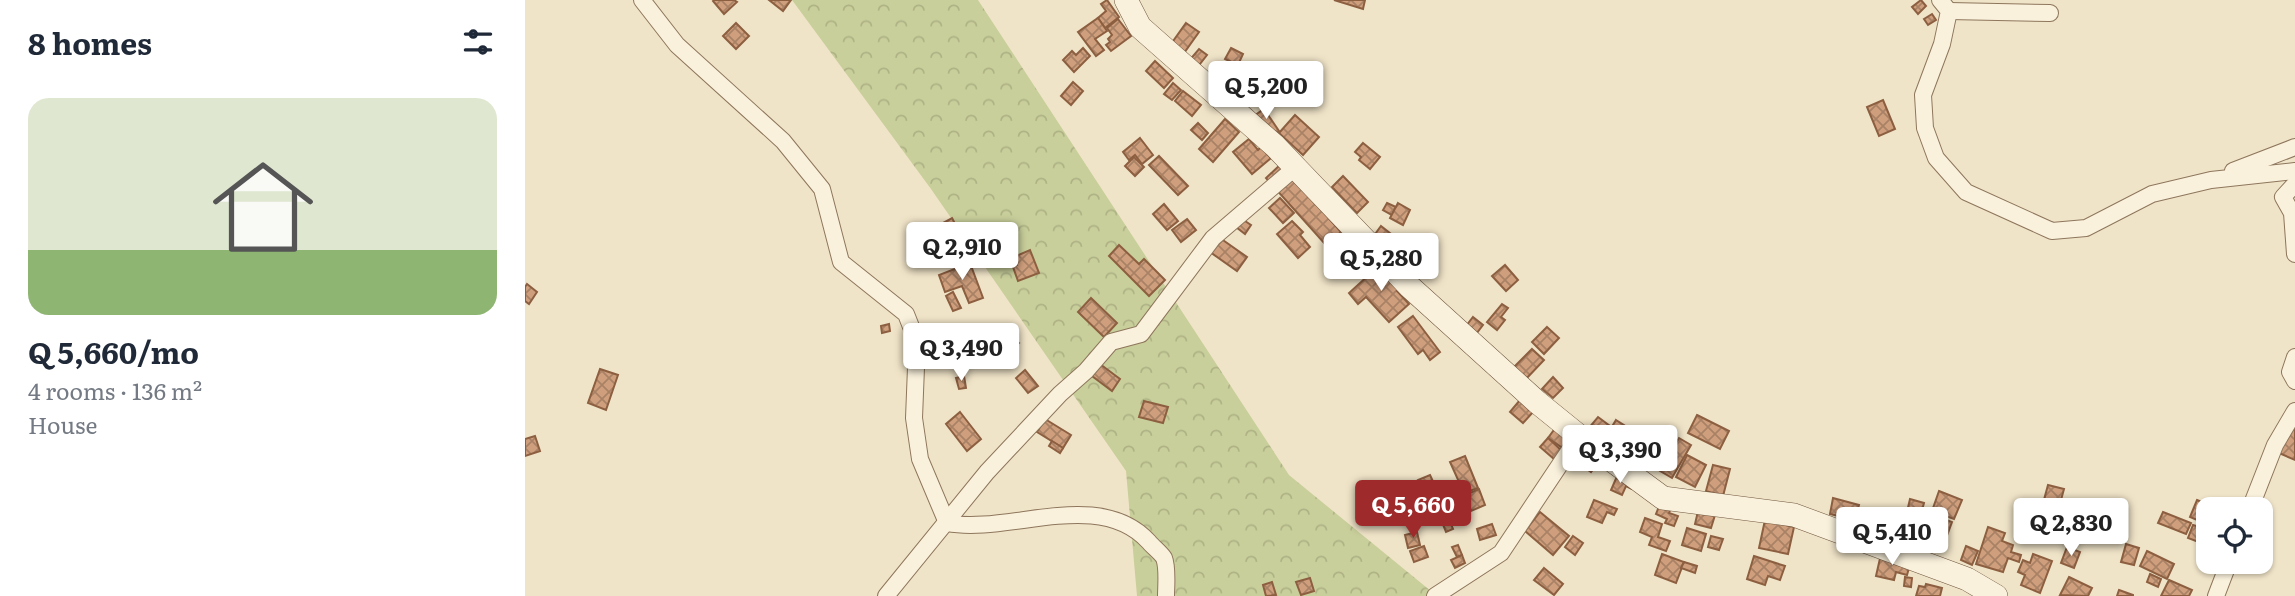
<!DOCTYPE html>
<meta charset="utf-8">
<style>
body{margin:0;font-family:Literata,serif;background:#f6f6f7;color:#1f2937;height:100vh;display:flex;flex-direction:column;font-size:26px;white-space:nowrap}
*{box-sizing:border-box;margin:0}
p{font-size:23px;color:#747a83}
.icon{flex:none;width:38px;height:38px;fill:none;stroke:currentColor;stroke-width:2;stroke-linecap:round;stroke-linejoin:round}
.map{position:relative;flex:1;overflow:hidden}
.drawer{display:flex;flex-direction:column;background:#fff;width:525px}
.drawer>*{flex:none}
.buttons{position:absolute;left:1671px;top:497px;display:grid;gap:14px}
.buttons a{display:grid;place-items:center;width:77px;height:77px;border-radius:14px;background:#fff;box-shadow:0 2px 5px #0004;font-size:35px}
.price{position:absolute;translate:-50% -60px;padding:0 16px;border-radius:7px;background:#fff;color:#222;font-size:23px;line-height:46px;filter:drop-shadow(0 2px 4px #0008)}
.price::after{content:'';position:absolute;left:50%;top:42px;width:21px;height:16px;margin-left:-10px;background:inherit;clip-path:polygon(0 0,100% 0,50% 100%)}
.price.active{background:#9e2a2b;color:#fff}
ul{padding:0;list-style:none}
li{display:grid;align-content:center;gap:14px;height:371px;padding:0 28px}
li+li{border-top:2px solid #e0e1e3}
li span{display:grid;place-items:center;height:217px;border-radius:21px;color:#555}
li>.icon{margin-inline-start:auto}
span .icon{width:126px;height:126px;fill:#fffc;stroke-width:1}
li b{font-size:30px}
h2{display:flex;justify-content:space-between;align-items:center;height:84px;padding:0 28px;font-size:30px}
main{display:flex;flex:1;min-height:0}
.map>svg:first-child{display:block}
.forest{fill:url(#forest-crowns)}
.building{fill:url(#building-cross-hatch);stroke:#8d5f41;stroke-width:2}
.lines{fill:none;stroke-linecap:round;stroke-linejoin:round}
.street-casing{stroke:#8d765c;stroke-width:18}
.secondary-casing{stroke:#6f573f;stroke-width:24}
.street{stroke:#faf1dc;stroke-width:16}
.secondary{stroke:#faf1dc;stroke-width:23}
</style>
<main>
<section class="drawer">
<h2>8 homes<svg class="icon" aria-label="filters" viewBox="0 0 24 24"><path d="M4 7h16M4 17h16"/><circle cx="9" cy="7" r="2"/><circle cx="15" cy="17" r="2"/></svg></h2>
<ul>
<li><span style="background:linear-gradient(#dfe7d0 70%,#8fb573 0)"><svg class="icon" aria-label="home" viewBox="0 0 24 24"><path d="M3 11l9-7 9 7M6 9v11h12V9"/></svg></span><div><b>Q 5,660/mo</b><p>4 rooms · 136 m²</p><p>House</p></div></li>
</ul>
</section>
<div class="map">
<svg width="1770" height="596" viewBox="0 0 1770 596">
<defs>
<pattern id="forest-crowns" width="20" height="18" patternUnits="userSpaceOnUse" patternTransform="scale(1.75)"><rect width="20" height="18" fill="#c9cf9b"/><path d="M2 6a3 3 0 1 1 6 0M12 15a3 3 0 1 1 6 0" fill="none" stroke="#aeb285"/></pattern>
<pattern id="building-cross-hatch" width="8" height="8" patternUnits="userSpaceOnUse" patternTransform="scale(1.75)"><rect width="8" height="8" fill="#cf9f7d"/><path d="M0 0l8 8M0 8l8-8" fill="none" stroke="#a98266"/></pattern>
</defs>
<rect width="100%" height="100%" fill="#f0e4c8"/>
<polygon class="forest" points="267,0 453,0 764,475 912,596 612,596 601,471 406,189"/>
<g class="building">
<polygon points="189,0 209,0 212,2 199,14 188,1"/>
<polygon points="244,0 266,0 258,11"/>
<polygon points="582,0 594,17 580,28 573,18 581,11 576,4"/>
<polygon points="809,0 840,0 838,9"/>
<polygon points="1396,0 1401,6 1393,14 1387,7"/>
<polygon points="1407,14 1411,20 1403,25 1399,19"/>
<polygon points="573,18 582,31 570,39 579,50 571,56 553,32"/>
<polygon points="593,19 606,36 586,51 581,45 585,42 583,39 587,35 582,28"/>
<polygon points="211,23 224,36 211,49 198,36"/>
<polygon points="661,23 674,32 659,53 646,44"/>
<polygon points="558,48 565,56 549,72 538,60 547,51 551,55"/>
<polygon points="706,48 718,54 713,65 700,59"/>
<polygon points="674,49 682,55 671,69 663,62"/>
<polygon points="630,61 648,78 639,88 621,71"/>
<polygon points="753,68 770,80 752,104 735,92"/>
<polygon points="695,78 715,93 707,103 687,87"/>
<polygon points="548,82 558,91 546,105 536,96"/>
<polygon points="648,83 656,90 647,100 639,94"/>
<polygon points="658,91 676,105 667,116 650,101"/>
<polygon points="1358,100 1370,129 1354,136 1342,107"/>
<polygon points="739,109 754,131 750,134 726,118"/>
<polygon points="770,115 794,137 778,155 754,133"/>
<polygon points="700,119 714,132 688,162 674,149"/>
<polygon points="673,123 683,133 677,140 666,130"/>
<polygon points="615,138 628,155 617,164 610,155 604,160 598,152"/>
<polygon points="724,139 733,150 736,147 746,158 727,174 708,152"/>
<polygon points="838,143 855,157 845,169 834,160 836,157 830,152"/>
<polygon points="634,156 663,186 653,195 624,165"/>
<polygon points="609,157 619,167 610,176 600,166"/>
<polygon points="756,164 816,232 801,245 741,178"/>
<polygon points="818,176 843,202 832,213 807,187"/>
<polygon points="755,198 769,213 758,223 744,208"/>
<polygon points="862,203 871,207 867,215 858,210"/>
<polygon points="873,203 885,210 878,225 865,218"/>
<polygon points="639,204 653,221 642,230 628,214"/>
<polygon points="427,218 437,237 417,248 407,229"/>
<polygon points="662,219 671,230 656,242 647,230"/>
<polygon points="717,219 726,225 720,234 711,227"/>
<polygon points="767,221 778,232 775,235 785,247 773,258 752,234"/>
<polygon points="856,226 875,241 867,252 848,237"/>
<polygon points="819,235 847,262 832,277 805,250"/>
<polygon points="889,237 897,244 890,252 882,244"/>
<polygon points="695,238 722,257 712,271 685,252"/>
<polygon points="594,245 614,264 619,259 640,280 624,296 584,256"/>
<polygon points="505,250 514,273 493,281 488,267 492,265 489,257"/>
<polygon points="445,263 458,298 444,303 437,286 420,292 414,275"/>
<polygon points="856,264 877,286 872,291 884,304 864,322 841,297 833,304 824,293"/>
<polygon points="980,265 993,280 981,291 967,276"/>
<polygon points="2,284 12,292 4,304 0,301 0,287"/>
<polygon points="428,292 436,308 428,311 421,296"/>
<polygon points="566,298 592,323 579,337 553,312"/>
<polygon points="977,304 983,308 976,317 980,320 972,330 962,322"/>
<polygon points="888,316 915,352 905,360 898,350 893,354 873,327"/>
<polygon points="948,317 958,325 948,338 938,330"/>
<polygon points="364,324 365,331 357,333 356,326"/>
<polygon points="1022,327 1034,338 1019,354 1007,342"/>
<polygon points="486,335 494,343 486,351 478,343"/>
<polygon points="1007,349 1019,360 1000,380 988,368"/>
<polygon points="575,364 595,379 587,391 567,376"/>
<polygon points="75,369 93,375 81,410 63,403"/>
<polygon points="500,370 513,386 503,393 491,378"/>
<polygon points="439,376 441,388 434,389 431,378"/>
<polygon points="1028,377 1038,388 1028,398 1017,389"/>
<polygon points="995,400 1008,412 998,423 985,412"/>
<polygon points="619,401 643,407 638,423 614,417"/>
<polygon points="435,412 456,439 442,451 421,424"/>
<polygon points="1172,415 1204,431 1195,449 1163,433"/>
<polygon points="1073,417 1085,426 1076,438 1063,429"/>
<polygon points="520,419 546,435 538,448 512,432"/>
<polygon points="1091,420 1099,425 1093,435 1085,430"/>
<polygon points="1770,420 1770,460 1754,453"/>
<polygon points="1031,427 1047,437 1039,449 1023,438"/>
<polygon points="1110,427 1133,443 1118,467 1094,451"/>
<polygon points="10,436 15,451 0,456 0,439"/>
<polygon points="1023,438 1036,450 1029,459 1015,447"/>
<polygon points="1154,438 1166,445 1147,478 1135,471"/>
<polygon points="527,441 538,448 535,453 524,446"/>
<polygon points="1054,443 1076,459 1066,472 1045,456"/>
<polygon points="1162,455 1181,465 1170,487 1151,477"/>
<polygon points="940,456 953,488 939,493 925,462"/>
<polygon points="1188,465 1205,469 1198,496 1181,491"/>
<polygon points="1093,474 1107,489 1101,486 1097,495 1086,490"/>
<polygon points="905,475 916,499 904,504 893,480"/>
<polygon points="1523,485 1539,489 1533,511 1517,507"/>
<polygon points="954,489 960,505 946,511 940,495"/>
<polygon points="1414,491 1437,500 1429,519 1407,511"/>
<polygon points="1308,498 1334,505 1330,520 1305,514"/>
<polygon points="1137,499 1148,503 1144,513 1153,516 1149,526 1140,523 1142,519 1131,514"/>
<polygon points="1385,499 1399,503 1391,533 1355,524 1359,510 1381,516"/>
<polygon points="1069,500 1092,509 1089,515 1082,512 1077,523 1062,517"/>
<polygon points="1672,500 1693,509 1684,509 1684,525 1665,517"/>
<polygon points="1556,503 1568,507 1562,526 1550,523"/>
<polygon points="1174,507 1191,512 1186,528 1170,524"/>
<polygon points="1015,512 1044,536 1028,555 1000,531"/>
<polygon points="1638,512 1666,523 1661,534 1633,523"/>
<polygon points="1403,513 1427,522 1417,549 1393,540"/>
<polygon points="922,514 928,529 921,532 915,517"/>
<polygon points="1120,518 1137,524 1133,537 1145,541 1141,551 1124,545 1127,537 1115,532"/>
<polygon points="1240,520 1269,527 1263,554 1234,548"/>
<polygon points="967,524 971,535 955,540 952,529"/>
<polygon points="1668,525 1684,530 1684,546 1663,538"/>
<polygon points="1463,527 1480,533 1477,541 1488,545 1486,552 1496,555 1494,562 1483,558 1478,572 1451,564"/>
<polygon points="1162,528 1181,534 1176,551 1157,545"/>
<polygon points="892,532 895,545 883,548 880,535"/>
<polygon points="1048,536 1058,543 1050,555 1040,547"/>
<polygon points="1186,536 1198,539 1194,550 1183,547"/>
<polygon points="1601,544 1614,548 1609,565 1596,562"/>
<polygon points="933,545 937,555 932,557 927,547"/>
<polygon points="899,546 903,557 889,562 885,551"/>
<polygon points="1441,546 1453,551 1447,565 1436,560"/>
<polygon points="1542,547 1555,552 1549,568 1536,563"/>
<polygon points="1622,551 1649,564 1642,579 1615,566"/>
<polygon points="1137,554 1159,562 1151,583 1130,575"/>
<polygon points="1356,554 1386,561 1382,575 1371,572 1369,580 1351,576"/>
<polygon points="1508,554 1527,561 1515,593 1496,585 1500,575 1493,572 1498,560 1505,563"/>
<polygon points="937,555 940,563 930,568 926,560"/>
<polygon points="1229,556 1260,566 1255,580 1243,576 1240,585 1222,579"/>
<polygon points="1159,562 1172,566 1170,573 1156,568"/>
<polygon points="1019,568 1038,584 1029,595 1009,580"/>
<polygon points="1625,574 1636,579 1633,587 1622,582"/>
<polygon points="1380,577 1387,578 1386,587 1379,586"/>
<polygon points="1544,577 1567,588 1563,596 1535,595"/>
<polygon points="785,578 789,591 776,595 771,582"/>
<polygon points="1644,580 1667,590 1664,596 1636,596"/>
<polygon points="747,582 751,595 741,596 738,585"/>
<polygon points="1401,584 1417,588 1415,596 1391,596 1394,586 1400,587"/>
<polygon points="1594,590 1608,595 1608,596 1592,596"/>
</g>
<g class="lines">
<defs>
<g id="street">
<path d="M117,0L152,45L258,141L297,189L316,262L381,314L392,342L389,418L395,459L422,523C484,535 574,487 624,542C628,547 636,553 639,558C643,568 641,586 641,596"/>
<polyline points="1415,0 1424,11 1417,44 1398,95 1400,128 1411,158 1441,192 1527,231 1561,228 1627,194 1686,180 1770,171"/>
<polyline points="1424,11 1525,13"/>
<polyline points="1708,171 1770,147"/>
<polyline points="1770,184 1758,197 1767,213 1770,254"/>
<polyline points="1770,357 1765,372 1770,381"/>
<polyline points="1725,509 1750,445 1770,411"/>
<polyline points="361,596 462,472 535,394 561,371 586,342 616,334 688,238 771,167"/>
<polyline points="910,596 976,553 1054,436"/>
<polyline points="1691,596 1704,562"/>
</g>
<polyline id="secondary" points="601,0 615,27 750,146 885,287 1012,402 1054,436 1138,498 1269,515 1442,579 1471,596"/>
</defs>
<use href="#street" class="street-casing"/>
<use href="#secondary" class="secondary-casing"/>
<use href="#street" class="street"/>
<use href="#secondary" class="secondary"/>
</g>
</svg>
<div class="buttons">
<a><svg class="icon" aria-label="locate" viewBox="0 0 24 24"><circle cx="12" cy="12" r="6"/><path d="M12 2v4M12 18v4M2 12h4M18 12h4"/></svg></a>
</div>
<b class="price" style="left:741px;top:121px">Q 5,200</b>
<b class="price" style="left:437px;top:282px">Q 2,910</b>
<b class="price" style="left:856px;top:293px">Q 5,280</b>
<b class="price" style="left:436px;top:383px">Q 3,490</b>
<b class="price" style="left:1095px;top:485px">Q 3,390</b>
<b class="price active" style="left:888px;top:540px">Q 5,660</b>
<b class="price" style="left:1546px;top:558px">Q 2,830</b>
<b class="price" style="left:1367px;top:567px">Q 5,410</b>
</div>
</main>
